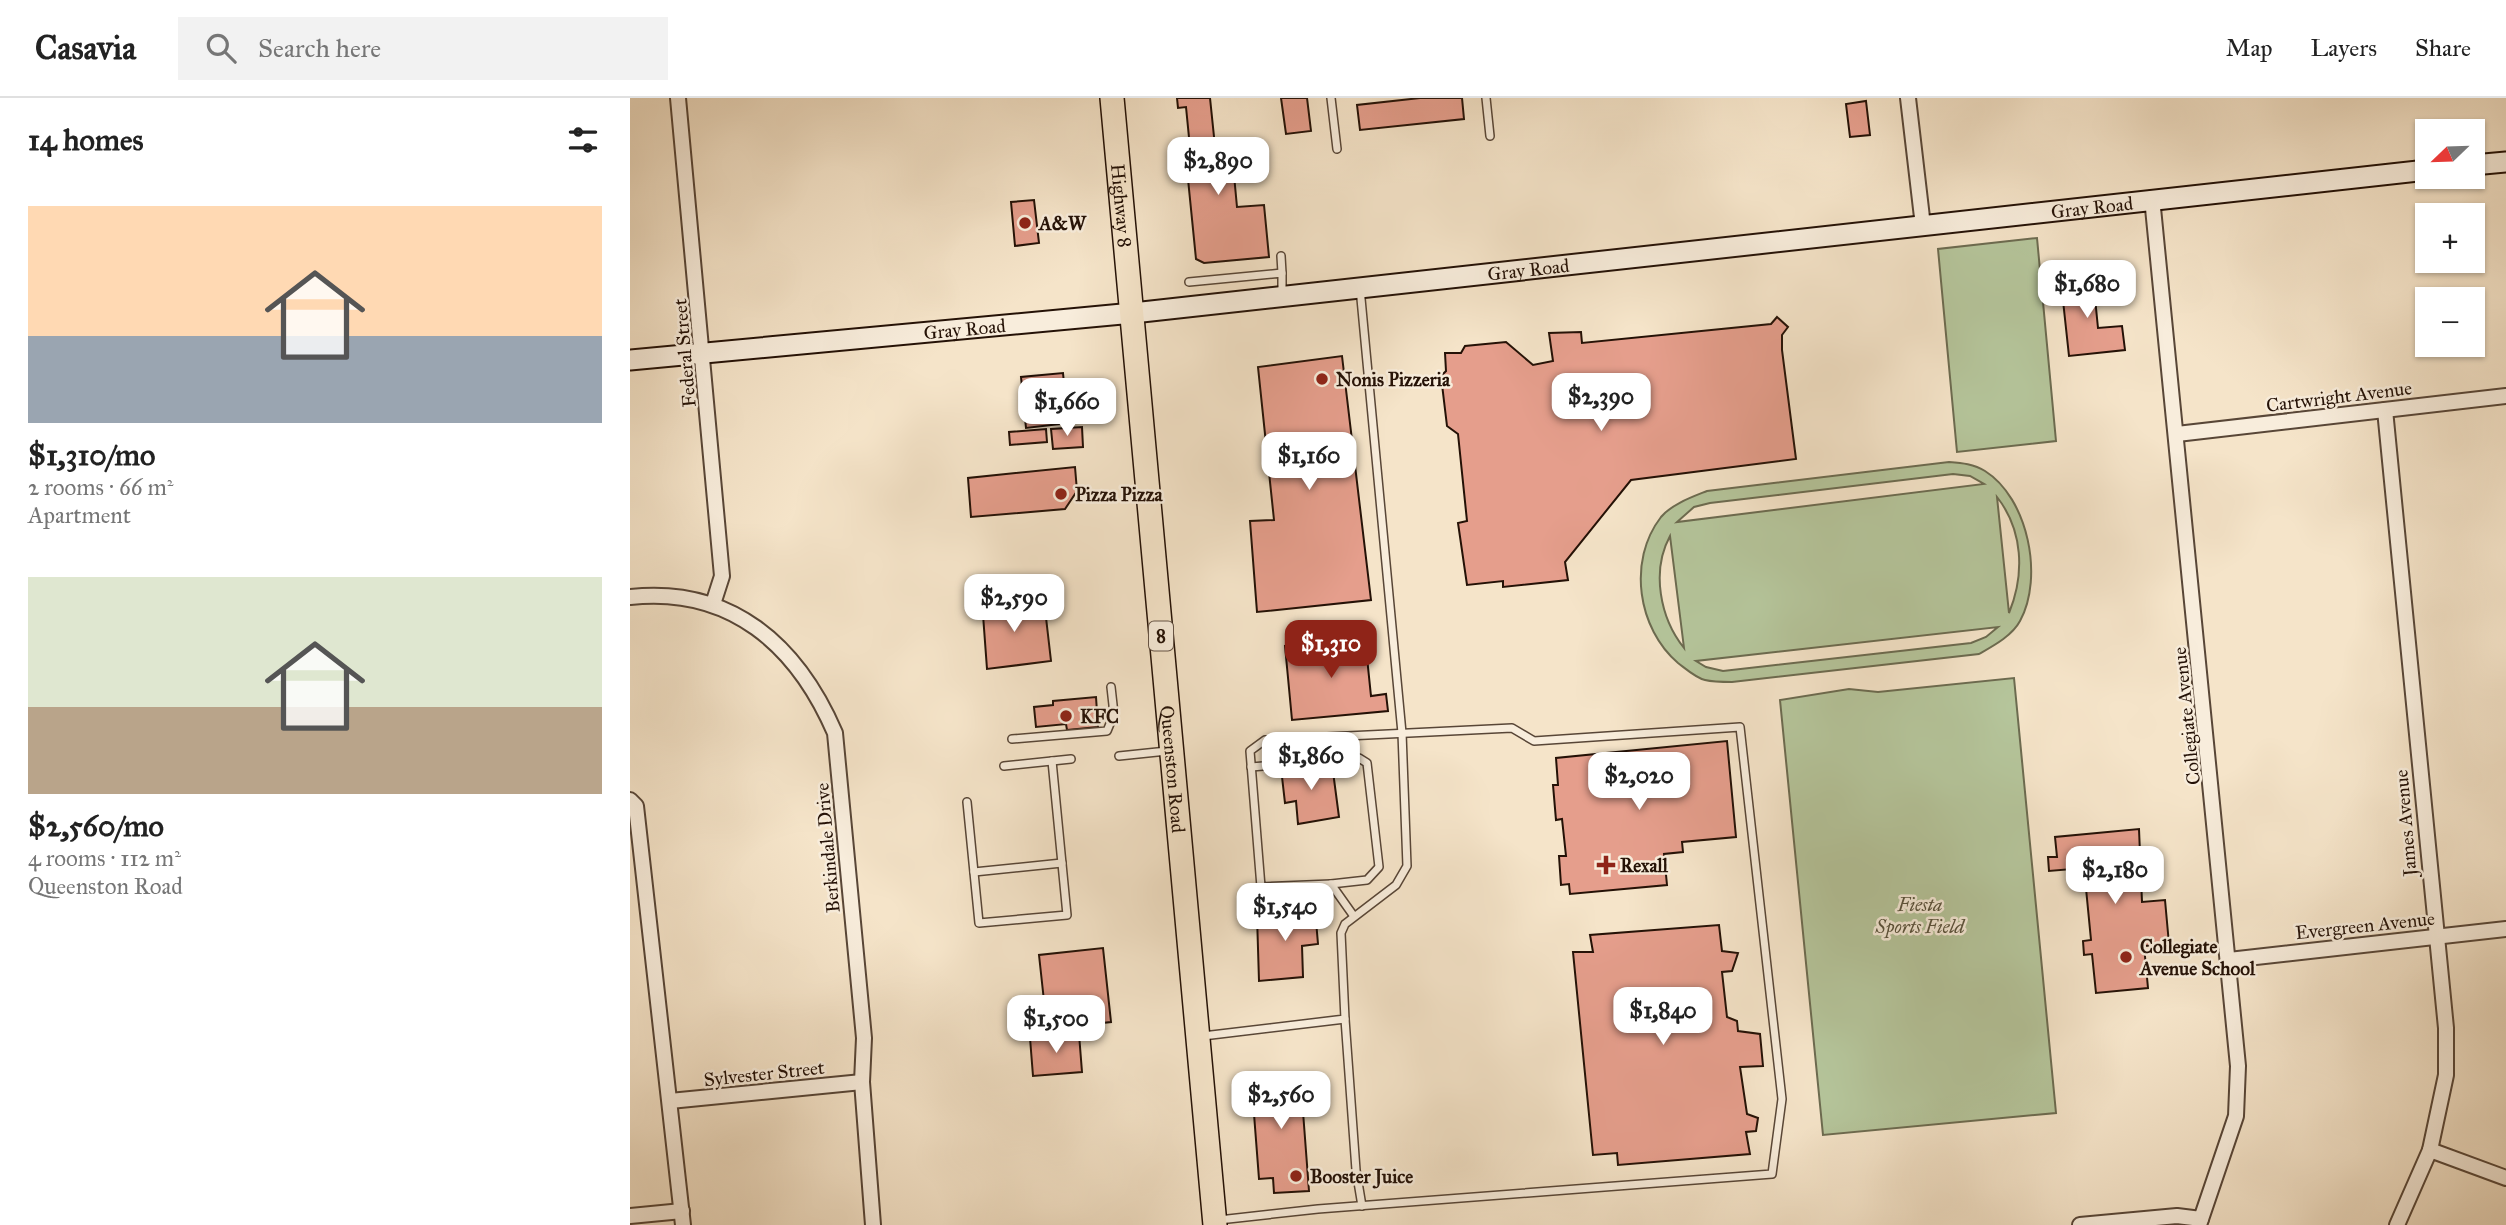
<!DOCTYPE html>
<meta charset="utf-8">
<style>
body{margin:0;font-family:"IM FELL Great Primer",serif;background:#f2f2f2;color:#222;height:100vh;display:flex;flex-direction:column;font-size:26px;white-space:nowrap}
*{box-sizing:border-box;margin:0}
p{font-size:23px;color:#767676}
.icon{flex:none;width:38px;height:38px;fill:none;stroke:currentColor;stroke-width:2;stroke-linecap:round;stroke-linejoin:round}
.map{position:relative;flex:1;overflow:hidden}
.details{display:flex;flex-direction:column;background:#fff;width:630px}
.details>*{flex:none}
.needle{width:46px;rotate:247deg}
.controls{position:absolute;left:1785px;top:21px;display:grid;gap:14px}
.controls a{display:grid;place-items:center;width:70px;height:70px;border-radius:0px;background:#fff;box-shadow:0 2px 5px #0004;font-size:35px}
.price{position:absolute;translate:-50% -60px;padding:0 16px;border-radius:14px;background:#fff;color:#222;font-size:23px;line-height:46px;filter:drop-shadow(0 2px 4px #0008)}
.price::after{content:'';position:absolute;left:50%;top:42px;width:21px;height:16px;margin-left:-10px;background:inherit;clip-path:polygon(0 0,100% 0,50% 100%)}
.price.on{background:#8f2418;color:#fff}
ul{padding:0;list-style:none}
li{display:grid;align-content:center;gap:14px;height:371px;padding:0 28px}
li span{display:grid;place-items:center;height:217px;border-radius:0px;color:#555}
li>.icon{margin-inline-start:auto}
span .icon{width:126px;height:126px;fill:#fffc;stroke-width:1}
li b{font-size:30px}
h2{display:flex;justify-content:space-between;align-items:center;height:84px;padding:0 28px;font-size:30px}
header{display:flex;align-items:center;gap:42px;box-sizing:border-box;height:98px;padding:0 35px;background:#fff;border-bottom:2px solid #e0e0e0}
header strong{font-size:33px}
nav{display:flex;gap:38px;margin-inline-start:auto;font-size:24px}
.search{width:490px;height:63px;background:#f2f2f2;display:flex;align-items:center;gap:18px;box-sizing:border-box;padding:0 24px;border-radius:0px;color:#767676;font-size:26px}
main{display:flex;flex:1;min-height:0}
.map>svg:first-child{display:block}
.green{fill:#b5c59b;stroke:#6c6b50;stroke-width:2;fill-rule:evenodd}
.building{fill:#e59e8c;stroke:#241106;stroke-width:2}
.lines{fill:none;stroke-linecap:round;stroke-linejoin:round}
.service-casing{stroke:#584637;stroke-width:10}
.minor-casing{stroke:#584637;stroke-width:18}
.secondary-casing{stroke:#241106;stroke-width:23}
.primary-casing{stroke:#241106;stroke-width:26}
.service{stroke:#f8eddc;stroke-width:7}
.minor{stroke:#f8eddc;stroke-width:14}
.secondary{stroke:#f8eddc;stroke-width:19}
.primary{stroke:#f5e4c9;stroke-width:23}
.poi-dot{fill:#8f2418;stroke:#f8eddc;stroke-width:2.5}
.labels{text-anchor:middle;stroke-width:5;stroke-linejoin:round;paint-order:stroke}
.shield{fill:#f8eddc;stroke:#645346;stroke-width:2}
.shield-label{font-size:18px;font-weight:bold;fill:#241106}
.street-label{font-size:19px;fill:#241106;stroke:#f8eddc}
.poi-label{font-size:19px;font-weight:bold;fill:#241106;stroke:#f8eddc;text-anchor:start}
.park-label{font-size:19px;font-style:italic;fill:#57503a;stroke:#f8eddc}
</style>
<header>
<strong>Casavia</strong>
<div class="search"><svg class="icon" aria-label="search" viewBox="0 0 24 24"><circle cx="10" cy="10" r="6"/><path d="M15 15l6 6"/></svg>Search here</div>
<nav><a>Map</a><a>Layers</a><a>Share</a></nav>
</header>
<main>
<section class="details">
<h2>14 homes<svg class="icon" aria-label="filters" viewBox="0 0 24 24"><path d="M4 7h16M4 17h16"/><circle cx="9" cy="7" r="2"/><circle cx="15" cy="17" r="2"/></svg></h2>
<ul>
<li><span style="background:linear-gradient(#ffd9b3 60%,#9aa5b1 0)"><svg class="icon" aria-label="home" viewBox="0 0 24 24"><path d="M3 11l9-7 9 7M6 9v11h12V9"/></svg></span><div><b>$1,310/mo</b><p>2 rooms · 66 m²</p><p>Apartment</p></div></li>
<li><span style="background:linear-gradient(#dfe7d0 60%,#b9a48a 0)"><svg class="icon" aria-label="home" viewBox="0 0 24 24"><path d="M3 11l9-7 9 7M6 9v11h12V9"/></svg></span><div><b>$2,560/mo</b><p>4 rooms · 112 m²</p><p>Queenston Road</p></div></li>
</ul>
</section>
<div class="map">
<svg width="1876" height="1127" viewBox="0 0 1876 1127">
<rect width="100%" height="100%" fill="#f5e4c9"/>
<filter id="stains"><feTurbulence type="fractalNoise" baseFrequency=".00286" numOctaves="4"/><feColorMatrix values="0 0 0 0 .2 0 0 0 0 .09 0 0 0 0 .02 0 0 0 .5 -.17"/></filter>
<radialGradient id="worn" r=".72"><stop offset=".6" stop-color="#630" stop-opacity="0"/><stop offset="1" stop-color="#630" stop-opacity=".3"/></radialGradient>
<g class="green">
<polygon points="1407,140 1426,343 1327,354 1308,151"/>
<path d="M1319,364C1332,365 1344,366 1355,373C1398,400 1414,479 1390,523C1382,538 1363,548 1349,556L1102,584C1094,584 1083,584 1075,582C1066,580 1056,571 1048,565C1008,531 997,463 1031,419C1042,406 1062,399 1077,393ZM1323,376L1340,378L1354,386L1047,424L1064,409L1080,405ZM1367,399C1393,432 1395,476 1379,515ZM1040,438L1054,550C1030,520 1021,473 1040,438ZM1368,529L1356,539L1341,545L1093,573L1076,569L1066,563Z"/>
<polygon points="1384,580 1426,1015 1193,1037 1150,602 1219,591 1248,594"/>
</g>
<g class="building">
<polygon points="547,0 580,0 586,58 596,57 598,77 604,77 607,109 634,107 639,159 574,165 566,161 556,61 561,60 556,9 548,10"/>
<polygon points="651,0 677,0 681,33 656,36"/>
<polygon points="790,0 832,0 834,21 730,32 727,7"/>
<polygon points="1236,3 1240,37 1220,39 1216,6"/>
<polygon points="404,102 409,145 385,148 381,104"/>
<polygon points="1457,177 1457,180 1463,180 1468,230 1492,228 1495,252 1439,258 1431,184 1433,179"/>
<polygon points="1147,219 1158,229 1152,237 1152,252 1166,361 1001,382 935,464 938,482 873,489 873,483 837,487 828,425 837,423 828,336 817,328 811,278 816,273 815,255 831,255 835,248 876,244 903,267 923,263 919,235 951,234 952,245 1141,226"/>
<polygon points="712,258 741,502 627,514 620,423 644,422 628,269"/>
<polygon points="433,275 438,325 396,330 391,279"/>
<polygon points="452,329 453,349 423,351 421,331"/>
<polygon points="416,331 417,344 380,347 379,334"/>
<polygon points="445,369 447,393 435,411 341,419 338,380"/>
<polygon points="362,494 371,497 372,501 385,500 386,515 415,511 421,563 357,571 352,503 358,502"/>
<polygon points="735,540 741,598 756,596 758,613 662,622 655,548"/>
<polygon points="466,599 468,629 437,632 436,626 406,629 404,609 423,607 423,603"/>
<polygon points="1097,643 1106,739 1052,744 1053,754 1034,756 1037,787 940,796 939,786 931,787 929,758 936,758 932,721 926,722 923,687 928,687 926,660"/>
<polygon points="702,666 709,719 668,726 666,703 655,705 651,670"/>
<polygon points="1509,731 1512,804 1535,802 1539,846 1514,848 1518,890 1466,895 1462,856 1454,857 1453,843 1461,842 1454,770 1419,773 1418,759 1427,759 1425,739"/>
<polygon points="685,811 688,846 672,848 673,879 629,883 627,818"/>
<polygon points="1089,827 1092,853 1108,855 1102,873 1092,874 1097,919 1107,923 1108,933 1130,936 1133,968 1110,969 1117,1016 1128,1020 1126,1033 1116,1034 1120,1056 988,1067 987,1055 963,1057 943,854 963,854 960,837"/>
<polygon points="473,850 481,924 434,929 431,901 414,903 409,857"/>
<polygon points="449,936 452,974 403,978 400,940"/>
<polygon points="670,974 679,1093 644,1095 643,1080 629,1081 621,977"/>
</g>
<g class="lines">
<defs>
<g id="service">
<polyline points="701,0 707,51"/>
<polyline points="856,0 860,38"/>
<polyline points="651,158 652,175"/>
<polyline points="559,184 652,175 652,196"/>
<polyline points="382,641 477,633 484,616 481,589"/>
<polyline points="489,658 537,653"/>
<polyline points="374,668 441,661"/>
<polyline points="621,669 729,660 737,665 749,769 737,782 701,786"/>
<polyline points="337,704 349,825 437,817 422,663"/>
<polyline points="344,774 432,765"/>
<polyline points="715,921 726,1072 732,1108"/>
<polyline points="573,938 715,921 711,835 715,826 766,787 777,768 772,635 730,190"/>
<polyline points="589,1122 688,1111 1142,1076 1152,1001 1110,629 904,643 882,630 635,642 620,653 631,789 701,786 723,817"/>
</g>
<g id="minor">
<polyline points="48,0 92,478 83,506"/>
<polyline points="1278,0 1293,128"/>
<polyline points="1522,100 1608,968 1606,1018 1569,1127"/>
<polyline points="1755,312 1816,930 1816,977 1800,1052 1767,1127"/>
<polyline points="1547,336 1876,298"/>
<path d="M0,499C101,488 167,547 205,635L234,940L232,984L243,1127"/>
<polyline points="0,702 6,708 53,1127"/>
<polyline points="1599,862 1876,831"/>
<polyline points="40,1003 232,984"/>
<polyline points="1800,1052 1876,1080"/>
<polyline points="0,1118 52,1113"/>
<polyline points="1450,1127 1547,1118 1571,1121"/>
</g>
<g id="secondary">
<polyline points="1843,67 1876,64"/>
<path id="s1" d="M0,262L503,215L1797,72"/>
</g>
<g id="primary">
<path id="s2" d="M482,0L585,1127"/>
</g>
</defs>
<use href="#service" class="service-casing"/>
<use href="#minor" class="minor-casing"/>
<use href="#secondary" class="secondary-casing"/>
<use href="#primary" class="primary-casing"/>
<use href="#service" class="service"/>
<use href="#minor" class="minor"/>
<use href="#secondary" class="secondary"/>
<use href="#primary" class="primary"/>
</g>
<g class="poi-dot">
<circle cx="395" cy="125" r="7"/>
<circle cx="692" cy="281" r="7"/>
<circle cx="431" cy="396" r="7"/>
<circle cx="436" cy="618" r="7"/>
<path d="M972.5 756.5h7v7h7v7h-7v7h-7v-7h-7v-7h7z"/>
<circle cx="1496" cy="859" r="7"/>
<circle cx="666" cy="1078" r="7"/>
</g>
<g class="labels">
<rect class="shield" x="519" y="523.5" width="24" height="29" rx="5"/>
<g class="shield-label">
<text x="531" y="544">8</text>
</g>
<g class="street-label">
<text dy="7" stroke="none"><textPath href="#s2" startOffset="108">Highway 8</textPath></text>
<text dy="7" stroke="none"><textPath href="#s1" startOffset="1470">Gray Road</textPath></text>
<text dy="7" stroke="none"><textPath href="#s1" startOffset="903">Gray Road</textPath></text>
<text dy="7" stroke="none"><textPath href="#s1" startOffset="336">Gray Road</textPath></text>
<text transform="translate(54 255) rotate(-95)" y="7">Federal Street</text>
<text transform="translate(1709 298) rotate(-7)" y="7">Cartwright Avenue</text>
<text transform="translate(1556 618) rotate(-96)" y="7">Collegiate Avenue</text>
<text dy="7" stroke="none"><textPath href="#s2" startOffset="674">Queenston Road</textPath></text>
<text transform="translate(1775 725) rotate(-95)" y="7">James Avenue</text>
<text transform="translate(197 750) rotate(-95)" y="7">Berkindale Drive</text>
<text transform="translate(1735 827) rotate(-6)" y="7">Evergreen Avenue</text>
<text transform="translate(134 975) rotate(-6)" y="7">Sylvester Street</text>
</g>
<g class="poi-label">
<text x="409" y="132">A&amp;W</text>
<text x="706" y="288">Nonis Pizzeria</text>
<text x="445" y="403">Pizza Pizza</text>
<text x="450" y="625">KFC</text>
<text x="990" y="774">Rexall</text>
<text x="1510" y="855">Collegiate<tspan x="1510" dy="22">Avenue School</tspan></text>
<text x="680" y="1085">Booster Juice</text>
</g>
<g class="park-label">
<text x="1290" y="813">Fiesta<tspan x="1290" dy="22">Sports Field</tspan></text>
</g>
</g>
<rect width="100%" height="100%" filter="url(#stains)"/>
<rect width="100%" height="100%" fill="url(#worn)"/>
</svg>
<div class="controls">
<a><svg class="needle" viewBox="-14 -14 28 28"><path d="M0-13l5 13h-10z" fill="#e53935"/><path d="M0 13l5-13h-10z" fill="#767676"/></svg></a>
<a>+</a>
<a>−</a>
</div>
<b class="price" style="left:588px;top:99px">$2,890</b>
<b class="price" style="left:1457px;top:222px">$1,680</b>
<b class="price" style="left:971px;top:335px">$2,390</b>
<b class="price" style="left:437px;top:340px">$1,660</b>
<b class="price" style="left:679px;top:394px">$1,160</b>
<b class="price" style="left:384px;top:536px">$2,590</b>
<b class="price on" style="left:701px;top:582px">$1,310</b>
<b class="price" style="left:681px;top:694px">$1,860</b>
<b class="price" style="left:1009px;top:714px">$2,020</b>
<b class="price" style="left:1485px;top:808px">$2,180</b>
<b class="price" style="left:655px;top:845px">$1,540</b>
<b class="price" style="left:1033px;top:949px">$1,840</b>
<b class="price" style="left:426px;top:957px">$1,500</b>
<b class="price" style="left:651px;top:1033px">$2,560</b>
</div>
</main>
